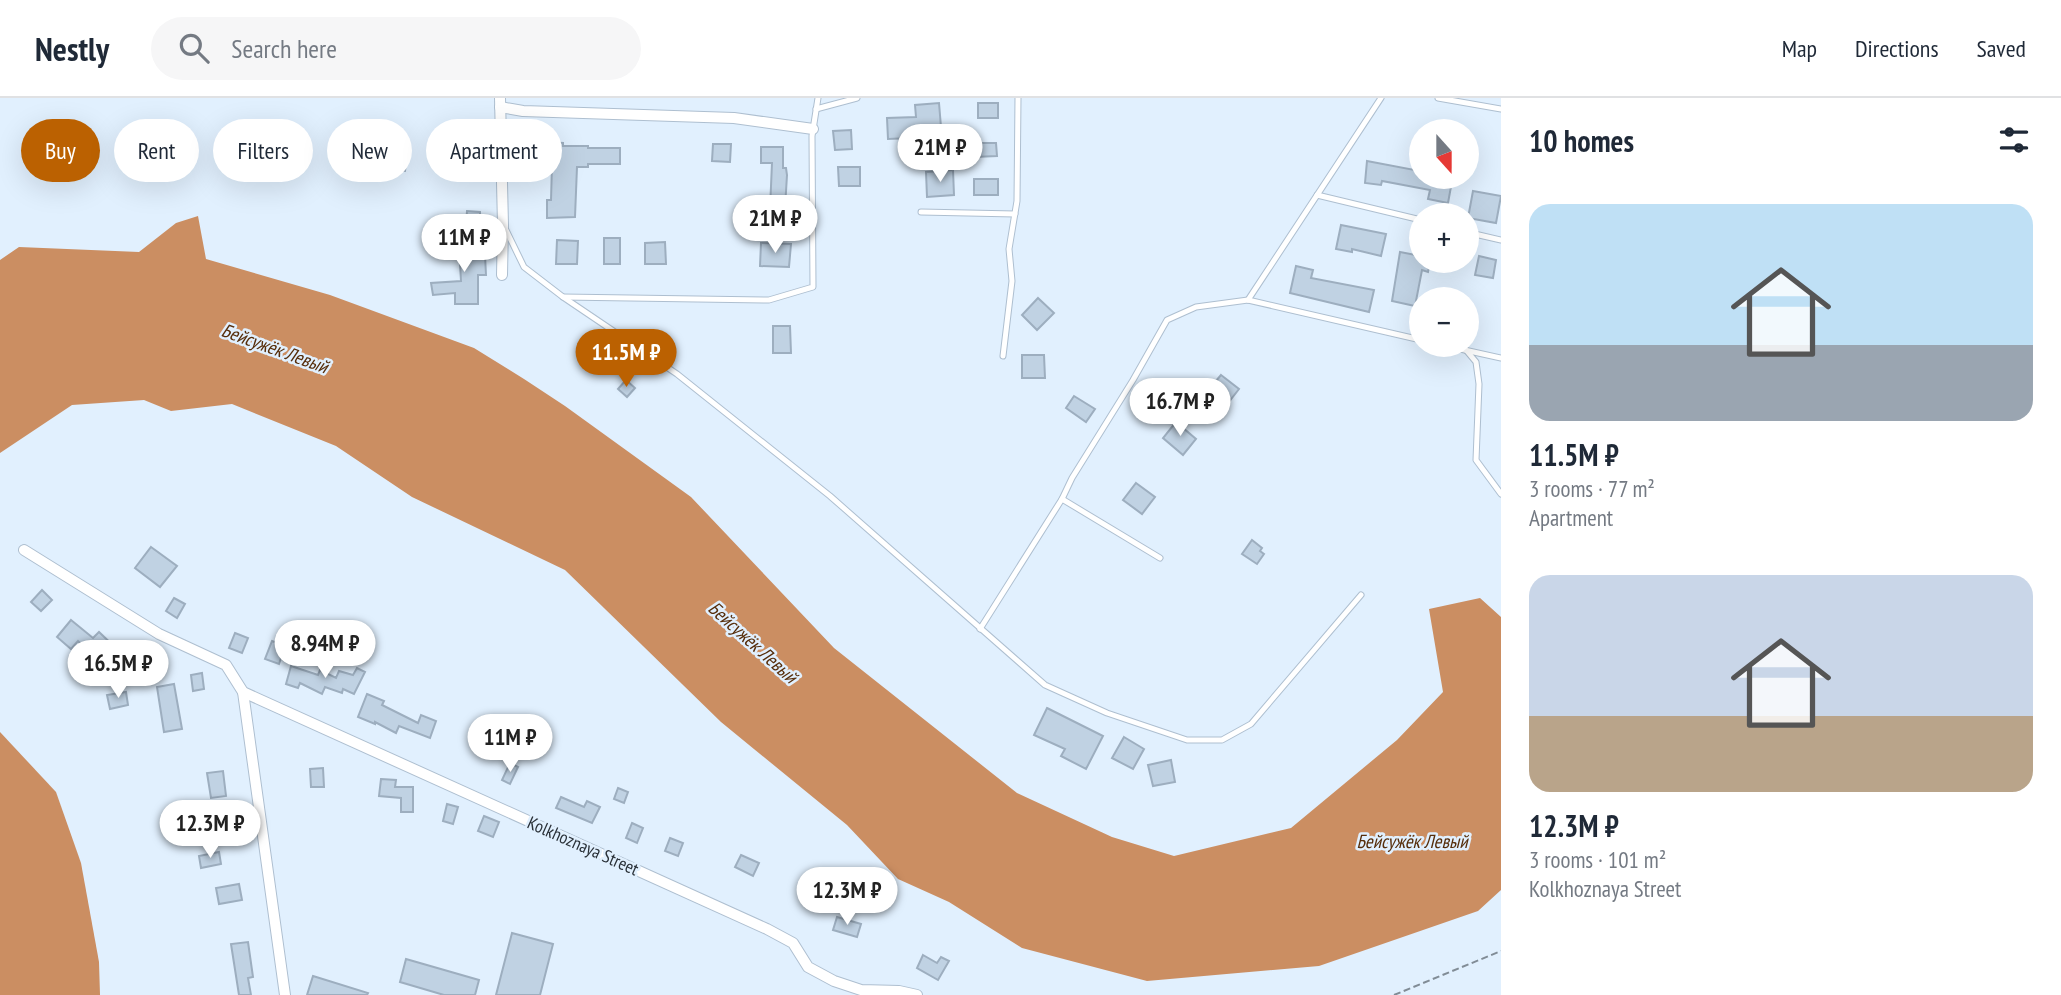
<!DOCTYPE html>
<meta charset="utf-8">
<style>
body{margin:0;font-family:"PT Sans Narrow",sans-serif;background:#f6f6f7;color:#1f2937;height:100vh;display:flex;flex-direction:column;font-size:26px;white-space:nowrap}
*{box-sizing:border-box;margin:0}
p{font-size:23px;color:#747a83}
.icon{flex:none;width:38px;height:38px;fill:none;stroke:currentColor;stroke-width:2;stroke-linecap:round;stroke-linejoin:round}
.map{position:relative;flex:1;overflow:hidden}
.panel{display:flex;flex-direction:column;background:#fff;width:560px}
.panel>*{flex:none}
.banner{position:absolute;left:21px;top:21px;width:665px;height:63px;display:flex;gap:14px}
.needle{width:46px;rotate:159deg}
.fabs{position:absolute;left:1409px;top:21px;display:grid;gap:14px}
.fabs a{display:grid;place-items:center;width:70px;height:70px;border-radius:50%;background:#fff;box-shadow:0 7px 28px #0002;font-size:35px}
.price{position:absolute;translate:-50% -60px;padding:0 16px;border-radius:24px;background:#fff;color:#222;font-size:23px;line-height:46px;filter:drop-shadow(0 2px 4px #0008)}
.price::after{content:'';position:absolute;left:50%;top:42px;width:21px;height:16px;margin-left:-10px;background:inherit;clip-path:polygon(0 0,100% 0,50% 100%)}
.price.on{background:#bb6101;color:#fff}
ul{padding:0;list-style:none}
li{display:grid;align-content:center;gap:14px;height:371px;padding:0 28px}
li span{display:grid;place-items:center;height:217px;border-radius:21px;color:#555}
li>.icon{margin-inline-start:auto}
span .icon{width:126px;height:126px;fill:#fffc;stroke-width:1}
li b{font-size:30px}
h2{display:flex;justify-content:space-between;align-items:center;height:84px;padding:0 28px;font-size:30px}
.pill{padding:0 24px;border-radius:32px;background:#fff;box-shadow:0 7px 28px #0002;font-size:24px;line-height:63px}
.pill.on{background:#bb6101;color:#fff}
header{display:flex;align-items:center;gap:42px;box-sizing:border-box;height:98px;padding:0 35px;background:#fff;border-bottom:2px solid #e0e1e3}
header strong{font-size:33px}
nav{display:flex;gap:38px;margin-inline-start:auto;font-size:24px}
.search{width:490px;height:63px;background:#f6f6f7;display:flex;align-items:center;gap:18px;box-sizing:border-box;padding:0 24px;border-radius:38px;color:#747a83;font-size:26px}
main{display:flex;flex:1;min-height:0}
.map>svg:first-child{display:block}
.water{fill:#cb8e62}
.building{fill:#c0d2e3;stroke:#9daebf;stroke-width:2}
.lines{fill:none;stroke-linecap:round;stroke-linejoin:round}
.lane-casing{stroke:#aebfd0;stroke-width:7}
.street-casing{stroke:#aebfd0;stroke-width:12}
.path{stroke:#818c96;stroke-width:2;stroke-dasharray:7 3.5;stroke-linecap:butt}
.lane{stroke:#fff;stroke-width:5}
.street{stroke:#fff;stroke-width:10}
.labels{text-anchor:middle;stroke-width:5;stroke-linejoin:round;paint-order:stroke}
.street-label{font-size:18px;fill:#2a3138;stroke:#e1f0fe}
.water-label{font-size:19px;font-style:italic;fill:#562d0a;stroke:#e1f0fe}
</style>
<header>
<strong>Nestly</strong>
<div class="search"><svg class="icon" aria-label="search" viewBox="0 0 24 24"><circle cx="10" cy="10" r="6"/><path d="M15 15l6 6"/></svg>Search here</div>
<nav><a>Map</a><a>Directions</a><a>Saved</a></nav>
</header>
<main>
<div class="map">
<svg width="1501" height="897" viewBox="0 0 1501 897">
<rect width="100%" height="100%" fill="#e1f0fe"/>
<g class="water">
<polygon points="198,118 206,161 330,197 474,250 524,281 565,308 691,399 834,550 1017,695 1112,739 1174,758 1291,730 1397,642 1443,594 1429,511 1480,500 1501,519 1501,792 1478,813 1319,868 1147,883 1022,850 949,804 898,781 847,727 721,624 565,472 412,399 336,348 232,306 171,313 144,302 72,307 0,355 0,162 19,149 139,154 176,125"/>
<polygon points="0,634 56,694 81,765 99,864 100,897 0,897"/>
</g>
<g class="building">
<polygon points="939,5 941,29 910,31 911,40 888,41 887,20 916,19 915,7"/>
<rect x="978" y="5" width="20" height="15"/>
<polygon points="463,30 480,30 478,54 482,54 483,70 465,71"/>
<polygon points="851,32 852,51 835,52 833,33"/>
<polygon points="547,44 563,45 563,48 588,48 588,50 620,50 620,66 588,66 588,69 577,69 575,119 547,120 547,102 551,102 552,67 546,67"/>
<polygon points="974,45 996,45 997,58 974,59"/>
<polygon points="713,46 731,46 730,64 712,63"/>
<polygon points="386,49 408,53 405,73 383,70"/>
<polygon points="761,49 783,49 783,70 786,70 787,77 785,110 787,110 789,129 765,131 763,111 770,111 772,65 761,65"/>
<polygon points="1367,63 1420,73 1421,79 1452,83 1448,105 1428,101 1430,92 1382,83 1381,87 1365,85"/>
<polygon points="838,69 860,69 860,88 839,88"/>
<polygon points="953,72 954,97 927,99 926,74"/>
<rect x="974" y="81" width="24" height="16"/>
<polygon points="1473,93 1501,98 1496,125 1468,120"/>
<polygon points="467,113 480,114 480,129 466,127"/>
<polygon points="1341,127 1386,136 1381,158 1352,151 1352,154 1336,151"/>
<polygon points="469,137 470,157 485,157 486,177 478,177 478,206 455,206 455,195 433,197 431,185 461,183 459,149 449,150 447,139"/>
<rect x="604" y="140" width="16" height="26"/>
<polygon points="557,142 578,143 577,166 556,166"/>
<polygon points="665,144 666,166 645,166 645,145"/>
<polygon points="761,145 791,146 789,169 760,168"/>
<polygon points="1400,154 1421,158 1421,163 1430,163 1428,174 1422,172 1415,208 1392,203"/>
<polygon points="1479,158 1496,162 1493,180 1475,177"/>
<polygon points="1296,168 1313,172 1311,180 1374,192 1369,214 1290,195"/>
<polygon points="1038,200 1054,215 1037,232 1022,217"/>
<polygon points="773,228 790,228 791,255 773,255"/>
<polygon points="1022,257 1044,257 1045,280 1022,280"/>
<polygon points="1221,277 1239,291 1228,305 1210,290"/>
<polygon points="626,282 635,290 627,299 618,291"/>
<polygon points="1074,298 1095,311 1086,324 1066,310"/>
<polygon points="1176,324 1196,341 1183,357 1163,340"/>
<polygon points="1136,385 1155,399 1142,416 1123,402"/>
<polygon points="1252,442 1262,450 1260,453 1264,456 1257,466 1242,456"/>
<polygon points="151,449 177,468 160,489 135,470"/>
<polygon points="42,492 52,502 41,513 31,504"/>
<polygon points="174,500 185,506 177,520 166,513"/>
<polygon points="71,522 93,540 99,534 121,555 105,571 78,543 71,551 57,539"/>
<polygon points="235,535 248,540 242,555 229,550"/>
<polygon points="272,543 285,548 279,566 265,561"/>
<polygon points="291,568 318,577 320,572 336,580 339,573 353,577 357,570 365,574 354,596 343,591 342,595 325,589 322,596 300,585 298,590 286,586"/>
<polygon points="202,575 204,591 193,593 191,577"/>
<polygon points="174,586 182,631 164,634 157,589"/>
<polygon points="126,594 128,607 110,611 107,597"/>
<polygon points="367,596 384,603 382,607 418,625 421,617 436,623 430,640 399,628 396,635 375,624 375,626 358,619"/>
<polygon points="1047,610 1103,638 1086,671 1061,658 1065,651 1034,637"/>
<polygon points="1124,639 1144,651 1133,671 1112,660"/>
<polygon points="1171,662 1175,684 1153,688 1148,667"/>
<polygon points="510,665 518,669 510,686 502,682"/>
<polygon points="323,670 324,689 311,689 310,671"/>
<polygon points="223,673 226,698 211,700 207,675"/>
<polygon points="381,681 396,682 395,689 413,689 413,714 401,714 401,700 379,698"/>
<polygon points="618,690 628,694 624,705 614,701"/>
<polygon points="561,699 584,709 587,703 600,709 592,725 556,710"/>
<polygon points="447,706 458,709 453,726 443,723"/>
<polygon points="484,718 499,724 493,739 478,733"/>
<polygon points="229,725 231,738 212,742 209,729"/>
<polygon points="632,725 643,730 637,745 626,740"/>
<polygon points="670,740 683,745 678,758 665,753"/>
<polygon points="219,754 221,766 201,770 199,758"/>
<polygon points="741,757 759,765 753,778 735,769"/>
<polygon points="239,786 242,802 219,806 216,790"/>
<polygon points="837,819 861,826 857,839 833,832"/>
<polygon points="512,835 553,846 540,897 496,897"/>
<polygon points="248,844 253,879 248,880 251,897 239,897 231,846"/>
<polygon points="923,857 937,865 941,859 949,863 938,882 917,870"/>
<polygon points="406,861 479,882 475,897 444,897 400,884"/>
<polygon points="313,878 368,895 367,897 307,897"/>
</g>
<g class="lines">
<defs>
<g id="lane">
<polyline points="1438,0 1501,11"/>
<polyline points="816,11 857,0"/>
<polyline points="1317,97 1421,122"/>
<polyline points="921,114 1015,116"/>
<polyline points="506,132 524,169 563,199 677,276 830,398 1045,587 1107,615 1187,642 1222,642 1251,626 1361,497"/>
<polyline points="1466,134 1501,142"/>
<polyline points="563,199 769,202 813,189 812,38 818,0"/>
<polyline points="1248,202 1381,0"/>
<polyline points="1442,247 1501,260"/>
<polyline points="1466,252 1476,264 1479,286 1476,362 1501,396"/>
<polyline points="1003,258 1012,183 1009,151 1017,103 1018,0"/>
<polyline points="1062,401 1160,460"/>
<polyline points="980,531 1062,401 1072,380 1133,282 1167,222 1196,209 1248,202 1421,242"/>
</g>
<g id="street">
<polyline points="500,0 503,127 502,177"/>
<polyline points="500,9 523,13 734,20 813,31"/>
<polyline points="24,452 159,536 226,567 243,594 767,831 793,845 808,869 834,883 861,892 899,893 917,897"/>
<polyline points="243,594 285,897"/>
</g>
</defs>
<use href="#lane" class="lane-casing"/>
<use href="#street" class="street-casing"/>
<polyline class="path" points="1394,897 1501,853"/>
<use href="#lane" class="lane"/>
<use href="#street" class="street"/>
</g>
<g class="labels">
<g class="street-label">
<text transform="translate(583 748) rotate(24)" y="6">Kolkhoznaya Street</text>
</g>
<g class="water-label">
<text transform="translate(275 250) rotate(20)" y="7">Бейсужёк Левый</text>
<text transform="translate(753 544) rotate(42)" y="7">Бейсужёк Левый</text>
<text x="1412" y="750">Бейсужёк Левый</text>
</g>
</g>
</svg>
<div class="fabs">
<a><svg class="needle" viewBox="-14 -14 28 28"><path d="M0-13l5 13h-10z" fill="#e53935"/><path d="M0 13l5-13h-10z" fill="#747a83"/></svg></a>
<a>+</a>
<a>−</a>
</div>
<b class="price" style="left:940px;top:86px">21M ₽</b>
<b class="price" style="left:775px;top:157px">21M ₽</b>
<b class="price" style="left:464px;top:176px">11M ₽</b>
<b class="price on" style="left:626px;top:291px">11.5M ₽</b>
<b class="price" style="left:1180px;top:340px">16.7M ₽</b>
<b class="price" style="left:325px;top:582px">8.94M ₽</b>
<b class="price" style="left:118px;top:602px">16.5M ₽</b>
<b class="price" style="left:510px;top:676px">11M ₽</b>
<b class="price" style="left:210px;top:762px">12.3M ₽</b>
<b class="price" style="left:847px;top:829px">12.3M ₽</b>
<div class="banner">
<a class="pill on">Buy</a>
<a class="pill">Rent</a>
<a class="pill">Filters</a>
<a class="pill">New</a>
<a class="pill">Apartment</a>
</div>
</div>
<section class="panel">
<h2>10 homes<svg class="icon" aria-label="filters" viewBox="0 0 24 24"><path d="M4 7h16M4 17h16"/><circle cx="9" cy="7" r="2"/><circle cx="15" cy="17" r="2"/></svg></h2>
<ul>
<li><span style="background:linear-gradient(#bfe0f5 65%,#9aa5b1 0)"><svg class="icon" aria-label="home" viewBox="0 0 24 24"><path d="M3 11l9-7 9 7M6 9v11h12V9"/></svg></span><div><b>11.5M ₽</b><p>3 rooms · 77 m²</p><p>Apartment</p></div></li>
<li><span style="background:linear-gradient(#c9d6e8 65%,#b9a48a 0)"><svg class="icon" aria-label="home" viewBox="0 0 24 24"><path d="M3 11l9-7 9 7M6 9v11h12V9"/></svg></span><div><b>12.3M ₽</b><p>3 rooms · 101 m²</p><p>Kolkhoznaya Street</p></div></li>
</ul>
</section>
</main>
